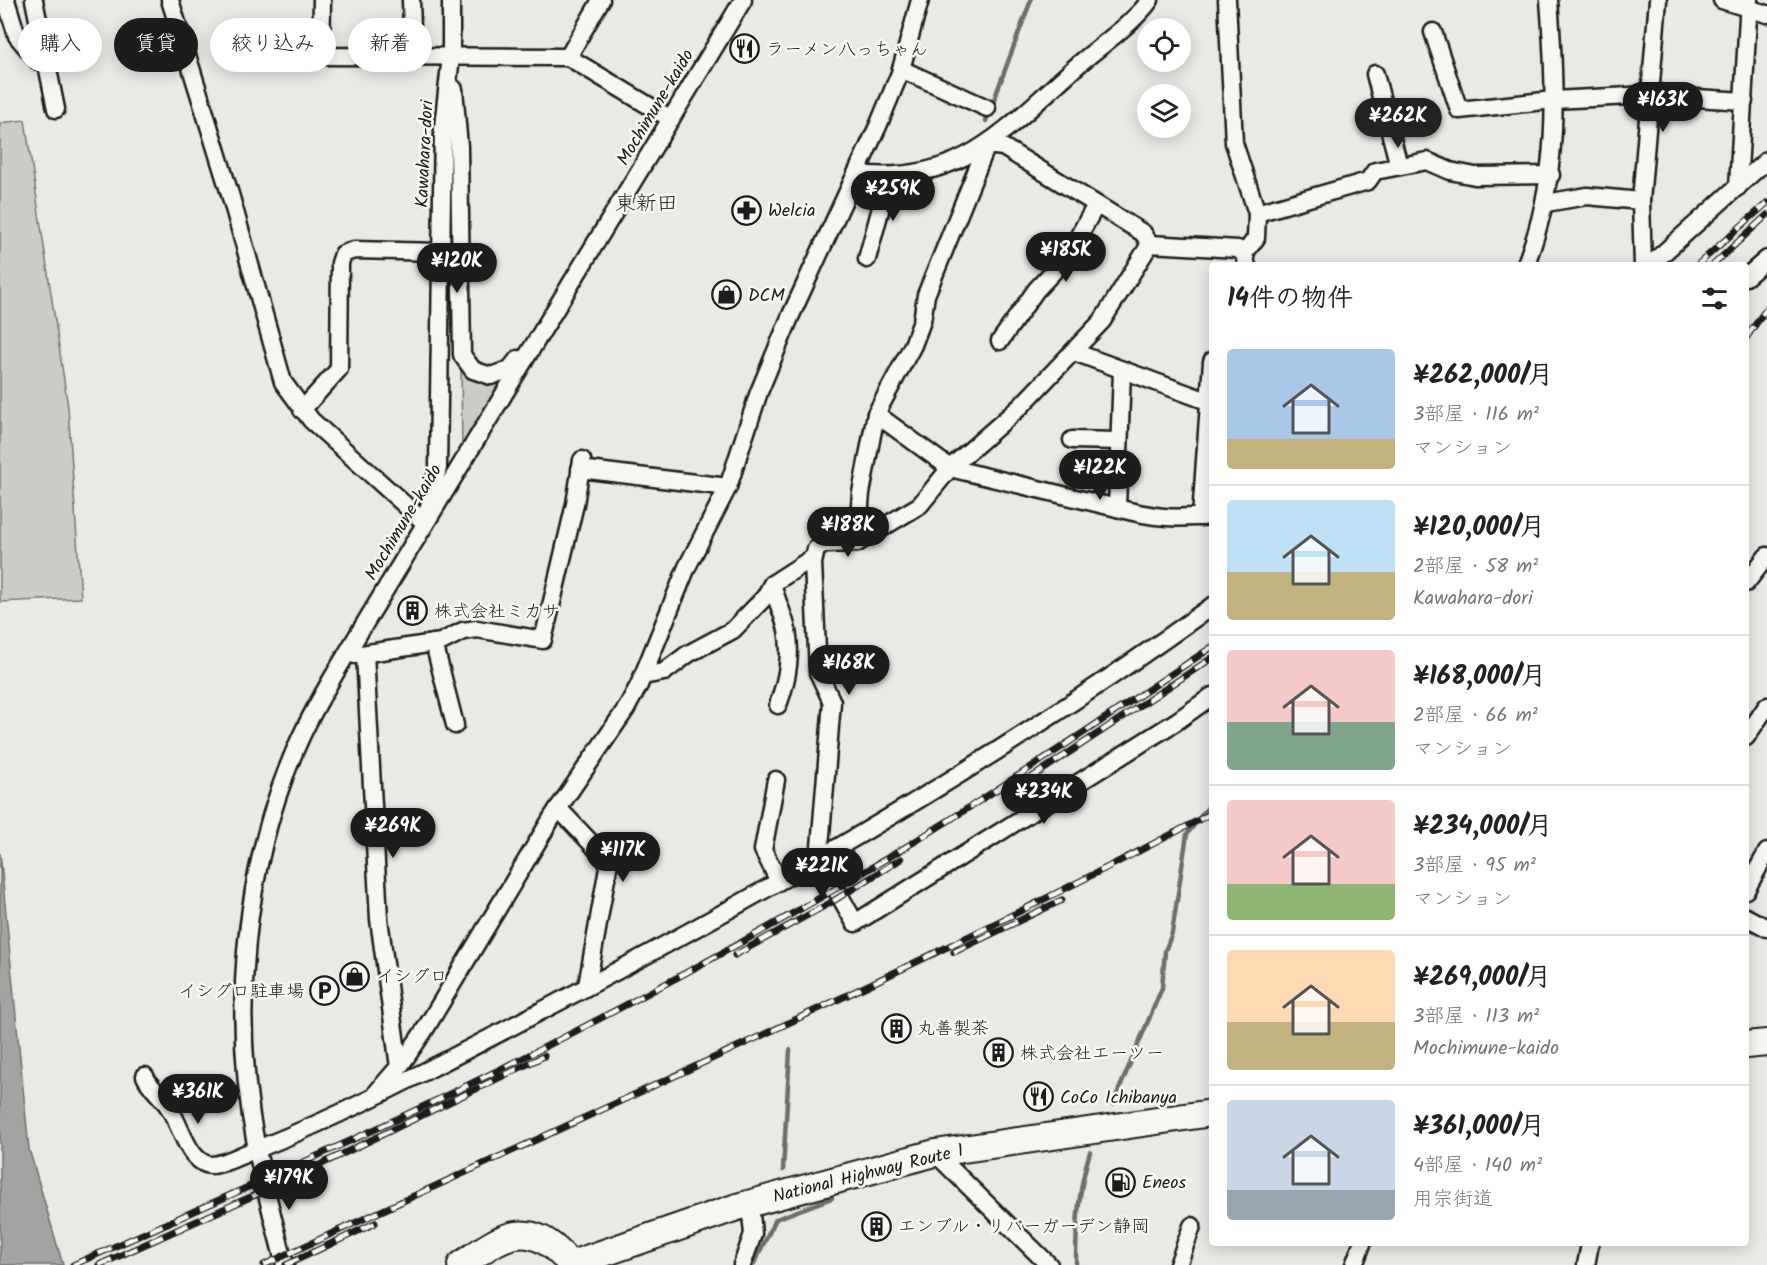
<!DOCTYPE html>
<html lang="ja">
<meta charset="utf-8">
<style>
body{margin:0;font-family:Kalam,"Klee One",sans-serif;background:#f6f6f6;color:#222;height:100vh;display:flex;flex-direction:column;font-size:22px;white-space:nowrap}
*{box-sizing:border-box;margin:0}
p{font-size:20px;color:#767676}
.icon{flex:none;width:33px;height:33px;fill:none;stroke:currentColor;stroke-width:2;stroke-linecap:round;stroke-linejoin:round}
.map{position:relative;flex:1;overflow:hidden}
.details{position:absolute;left:1209px;top:262px;width:540px;height:984px;display:flex;flex-direction:column;background:#fff;border-radius:6px;box-shadow:0 3px 15px #0003}
.details>*{flex:none}
.top-card{position:absolute;left:18px;top:18px;width:570px;height:54px;display:flex;gap:12px}
.buttons{position:absolute;left:1137px;top:18px;display:grid;gap:12px}
.buttons a{display:grid;place-items:center;width:54px;height:54px;border-radius:50%;background:#fff;box-shadow:0 3px 15px #0003;font-size:30px}
.price{position:absolute;translate:-50% -51px;padding:0 14px;border-radius:21px;background:#1c1c1c;color:#fff;font-size:20px;line-height:39px;filter:drop-shadow(0 2px 3px #0008)}
.price::after{content:'';position:absolute;left:50%;top:36px;width:18px;height:14px;margin-left:-9px;background:inherit;clip-path:polygon(0 0,100% 0,50% 100%)}
.price.on{background:#222;color:#fff}
ul{padding:0;list-style:none}
li{display:flex;align-items:center;gap:18px;height:150px;padding:0 18px}
li+li{border-top:2px solid #e0e0e0}
li span{display:grid;place-items:center;flex:none;width:168px;height:120px;border-radius:6px;color:#555}
li>.icon{margin-inline-start:auto}
span .icon{width:72px;height:72px;fill:#fffc;stroke-width:1}
li b{font-size:26px}
h2{display:flex;justify-content:space-between;align-items:center;height:72px;padding:0 18px;font-size:26px}
.chip{padding:0 21px;border-radius:27px;background:#fff;box-shadow:0 3px 15px #0003;font-size:21px;line-height:54px}
.chip.on{background:#1c1c1c;color:#fff}
.map>svg:first-child{display:block}
.green{fill:#cbcbc7;stroke:#747472;stroke-width:1.5}
.water{fill:#a3a3a1;stroke:#6d6d6c;stroke-width:1.5}
.lines{fill:none;stroke-linecap:round;stroke-linejoin:round}
.stream{stroke:#6d6d6c;stroke-width:4.5}
.minor-casing{stroke:#1c1c1c;stroke-width:21}
.highway-casing{stroke:#1c1c1c;stroke-width:30}
.minor{stroke:#f6f6f2;stroke-width:16}
.highway{stroke:#f6f6f2;stroke-width:26}
.rail-casing{stroke:#1c1c1c;stroke-width:7}
.rail{stroke:#f6f6f2;stroke-width:4.5;stroke-dasharray:14;stroke-linecap:butt}
.labels{text-anchor:middle;stroke-width:5;stroke-linejoin:round;paint-order:stroke}
.poi-label{font-size:18px;fill:#1c1c1c;stroke:#f6f6f2;text-anchor:start}
.street-label{font-size:18px;fill:#1c1c1c;stroke:#f6f6f2}
.quarter-label{font-size:21px;fill:#1c1c1c;stroke:#f6f6f2}
</style>
<div class="map">
<svg width="1767" height="1265" viewBox="0 0 1767 1265">
<rect width="100%" height="100%" fill="#e9e9e5"/>
<filter id="ink" filterUnits="userSpaceOnUse"><feTurbulence type="fractalNoise" baseFrequency=".0167" numOctaves="2"/><feDisplacementMap in="SourceGraphic" scale="12" xChannelSelector="R" yChannelSelector="G"/><feConvolveMatrix kernelMatrix="1 2 1 2 8 2 1 2 1" color-interpolation-filters="sRGB"/></filter>
<g filter="url(#ink)">
<g class="green">
<polygon points="25,120 68,407 81,598 0,602 0,123"/>
<polygon points="461,366 505,379 462,452"/>
</g>
<polygon class="water" points="0,853 29,1149 63,1265 0,1265"/>
<g class="lines">
<g class="stream">
<polyline points="986,121 1031,0"/>
<polyline points="1113,1104 1162,988 1165,951 1172,933 1187,834 1212,802"/>
<polyline points="783,1170 790,1050"/>
<polyline points="753,1265 776,1219 832,1198"/>
<path d="M1076,1265C1076,1226 1078,1190 1090,1152"/>
</g>
<defs>
<g id="minor">
<polyline points="6,0 17,36 38,61 46,60"/>
<polyline points="34,0 56,109"/>
<polyline points="170,0 230,194 283,382 311,420 425,523 438,468 443,127 451,56 451,0"/>
<polyline points="322,0 321,56 568,57 671,119"/>
<polyline points="411,0 413,56"/>
<polyline points="1227,0 1234,143 1257,213 1256,238 1244,254"/>
<polyline points="1722,0 1767,14"/>
<polyline points="1433,32 1459,110 1554,100 1649,95 1744,101"/>
<polyline points="568,57 601,0"/>
<polyline points="901,69 987,108"/>
<polyline points="1375,74 1399,166"/>
<polyline points="454,89 459,147 462,355 473,370 491,376 510,369 518,359"/>
<path d="M856,174C963,186 1005,129 1079,64C1101,45 1134,23 1150,0"/>
<polyline points="1738,187 1749,0"/>
<polyline points="1546,203 1587,196 1641,201"/>
<polyline points="1257,213 1368,181 1375,171 1427,161 1450,171 1475,176 1551,175"/>
<polyline points="1150,244 1102,321 1021,406 950,468 920,505 857,543 861,493 876,414 913,345 922,321 926,295 987,145 1003,147 1143,233 1150,244 1238,249 1244,254 1247,266"/>
<polyline points="867,259 889,178"/>
<path d="M1525,266C1560,179 1556,91 1549,0"/>
<polyline points="1643,266 1641,201 1658,0"/>
<polyline points="1649,266 1767,160"/>
<polyline points="1746,277 1767,259"/>
<polyline points="1000,341 1036,290 1067,257 1096,205"/>
<polyline points="1074,352 1210,402"/>
<path d="M1122,370L1117,508C1155,518 1172,519 1212,516"/>
<polyline points="302,410 339,369 340,263 343,254 354,250 440,252"/>
<polyline points="876,414 950,468 1117,508"/>
<polyline points="1072,440 1119,441"/>
<polyline points="580,469 728,487"/>
<polyline points="1201,517 1212,361"/>
<polyline points="857,543 825,544 816,549 813,563 818,672 832,702 819,859 855,923 1177,721 1212,696"/>
<polyline points="1746,583 1767,556"/>
<path d="M772,584C776,600 784,615 787,630C792,656 787,681 778,705"/>
<polyline points="434,643 455,725"/>
<polyline points="365,654 379,919 399,1067"/>
<polyline points="355,655 441,642 463,631 477,629 543,640 575,504 582,460"/>
<polyline points="643,676 664,672 688,654 733,630 765,597 772,584 814,557"/>
<polyline points="1746,737 1767,706"/>
<polyline points="776,780 763,850 779,881"/>
<polyline points="558,808 609,862 587,986"/>
<polyline points="1746,890 1767,852"/>
<polyline points="1746,917 1767,928"/>
<path d="M145,1076C150,1088 160,1094 168,1106C177,1120 182,1137 191,1151C195,1157 203,1165 211,1165C222,1165 237,1157 247,1153C305,1131 359,1105 414,1077C690,936 961,787 1212,606"/>
<polyline points="377,1092 402,1063 424,1031 553,816 626,709 639,685 687,567 728,487 759,392 791,315 878,126 900,73 920,0"/>
<polyline points="935,1153 1049,1265"/>
<path d="M285,1265C275,1227 265,1189 257,1150C230,1016 243,866 299,741C316,703 338,669 359,633L743,0"/>
<polyline points="742,1265 753,1234 751,1214"/>
<polyline points="1178,1265 1192,1226"/>
<polyline points="1354,1265 1362,1244"/>
<polyline points="1586,1265 1590,1244"/>
</g>
<g id="highway">
<polyline points="1746,1045 1767,1043"/>
<path d="M461,1265C497,1240 525,1216 562,1255"/>
<polyline points="569,1265 737,1207 935,1153 1212,1113"/>
</g>
</defs>
<use href="#minor" class="minor-casing"/>
<use href="#highway" class="highway-casing"/>
<use href="#minor" class="minor"/>
<use href="#highway" class="highway"/>
<defs>
<g id="rail">
<polyline points="1696,266 1767,203"/>
<polyline points="1712,266 1767,215"/>
<polyline points="1746,338 1767,308"/>
<polyline points="1008,793 1212,658"/>
<polyline points="954,952 1062,900"/>
<polyline points="735,955 830,903 901,859"/>
<path d="M73,1265C242,1190 412,1116 576,1031C703,965 830,895 951,819C1039,763 1125,705 1212,647"/>
<polyline points="99,1265 295,1177 544,1056"/>
<path d="M264,1265C581,1118 902,977 1212,813"/>
<polyline points="286,1265 375,1223"/>
</g>
</defs>
<use href="#rail" class="rail-casing"/>
<use href="#rail" class="rail"/>
</g>
</g>
<defs>
<symbol id="restaurant-ring" viewBox="-11 -11 22 22"><circle r="9.5" fill="#f6f6f2" stroke="#1c1c1c" stroke-width="1.5"/><path d="M-5-6h1v4h1v-4h1v4h1v-4h1v5L-1.5 .5V6h-2V.5L-5-1ZM5-6V6H3V1.5H1.5Q1.5-4 5-6Z" fill="#1c1c1c"/></symbol>
<symbol id="pharmacy-ring" viewBox="-11 -11 22 22"><circle r="9.5" fill="#f6f6f2" stroke="#1c1c1c" stroke-width="1.5"/><path d="M-2-6h4v4h4v4h-4v4h-4v-4h-4v-4h4Z" fill="#1c1c1c"/></symbol>
<symbol id="shop-ring" viewBox="-11 -11 22 22"><circle r="9.5" fill="#f6f6f2" stroke="#1c1c1c" stroke-width="1.5"/><path d="M-5-2.5h2.3a2.7 3.5 0 0 1 5.4 0H5L5.5 6h-11ZM-1.5-2.5h3a1.5 2.3 0 0 0-3 0Z" fill="#1c1c1c"/></symbol>
<symbol id="building-ring" viewBox="-11 -11 22 22"><circle r="9.5" fill="#f6f6f2" stroke="#1c1c1c" stroke-width="1.5"/><path d="M-4-6H4V6H1V3H-1V6H-4ZM-2.5-4.3h1.7v1.8h-1.7ZM.8-4.3h1.7v1.8H.8ZM-2.5-1h1.7V.8h-1.7ZM.8-1h1.7V.8H.8Z" fill="#1c1c1c"/></symbol>
<symbol id="parking-ring" viewBox="-11 -11 22 22"><circle r="9.5" fill="#f6f6f2" stroke="#1c1c1c" stroke-width="1.5"/><path d="M-3.5-5.5H1a3.5 3.5 0 0 1 0 7H-1V5.5H-3.5ZM-1-3.4V-.6H.8a1.4 1.4 0 0 0 0-2.8Z" fill="#1c1c1c"/></symbol>
<symbol id="fuel-ring" viewBox="-11 -11 22 22"><circle r="9.5" fill="#f6f6f2" stroke="#1c1c1c" stroke-width="1.5"/><path d="M-5.5-6h7V0h2V4h1.3V-2.5L3-4.5l.8-.8L6-3V5H2.5V1h-1V6h-7ZM-4.2-4.7v3.2H.2V-4.7Z" fill="#1c1c1c"/></symbol>
</defs>
<g fill-rule="evenodd">
<use href="#restaurant-ring" x="728" y="32" width="33" height="33"/>
<use href="#pharmacy-ring" x="730" y="194" width="33" height="33"/>
<use href="#shop-ring" x="710" y="278" width="33" height="33"/>
<use href="#building-ring" x="396" y="594" width="33" height="33"/>
<use href="#shop-ring" x="338" y="960" width="33" height="33"/>
<use href="#parking-ring" x="308" y="974" width="33" height="33"/>
<use href="#building-ring" x="880" y="1012" width="33" height="33"/>
<use href="#building-ring" x="982" y="1036" width="33" height="33"/>
<use href="#restaurant-ring" x="1022" y="1080" width="33" height="33"/>
<use href="#fuel-ring" x="1104" y="1166" width="33" height="33"/>
<use href="#building-ring" x="860" y="1210" width="33" height="33"/>
</g>
<g class="labels">
<g class="poi-label">
<text x="766" y="55">ラーメン八っちゃん</text>
<text x="768" y="216">Welcia</text>
<text x="748" y="301">DCM</text>
<text x="434" y="617">株式会社ミカサ</text>
<text x="376" y="982">イシグロ</text>
<text x="304" y="997" text-anchor="end">イシグロ駐車場</text>
<text x="917" y="1034">丸善製茶</text>
<text x="1020" y="1059">株式会社エーツー</text>
<text x="1060" y="1103">CoCo Ichibanya</text>
<text x="1142" y="1188">Eneos</text>
<text x="898" y="1232">エンブル・リバーガーデン静岡</text>
</g>
<g class="street-label">
<text transform="translate(655 107) rotate(-59)" y="6">Mochimune-kaido</text>
<text transform="translate(424 154) rotate(-87)" y="6">Kawahara-dori</text>
<text transform="translate(403 522) rotate(-59)" y="6">Mochimune-kaido</text>
<text transform="translate(868 1173) rotate(-14)" y="6">National Highway Route 1</text>
</g>
<g class="quarter-label">
<text x="646" y="210">東新田</text>
</g>
</g>
</svg>
<div class="buttons">
<a><svg class="icon" aria-label="locate" viewBox="0 0 24 24"><circle cx="12" cy="12" r="6"/><path d="M12 2v4M12 18v4M2 12h4M18 12h4"/></svg></a>
<a><svg class="icon" aria-label="layers" viewBox="0 0 24 24"><path d="M12 4l9 5-9 5-9-5zM3 14l9 5 9-5"/></svg></a>
</div>
<b class="price" style="left:1663px;top:133px">¥163K</b>
<b class="price on" style="left:1398px;top:149px">¥262K</b>
<b class="price" style="left:893px;top:222px">¥259K</b>
<b class="price" style="left:1066px;top:283px">¥185K</b>
<b class="price" style="left:457px;top:294px">¥120K</b>
<b class="price" style="left:1100px;top:501px">¥122K</b>
<b class="price" style="left:848px;top:558px">¥188K</b>
<b class="price" style="left:849px;top:696px">¥168K</b>
<b class="price" style="left:1044px;top:825px">¥234K</b>
<b class="price" style="left:393px;top:859px">¥269K</b>
<b class="price" style="left:623px;top:883px">¥117K</b>
<b class="price" style="left:822px;top:899px">¥221K</b>
<b class="price" style="left:198px;top:1125px">¥361K</b>
<b class="price" style="left:289px;top:1211px">¥179K</b>
<div class="top-card">
<a class="chip">購入</a>
<a class="chip on">賃貸</a>
<a class="chip">絞り込み</a>
<a class="chip">新着</a>
</div>
<section class="details">
<h2>14件の物件<svg class="icon" aria-label="filters" viewBox="0 0 24 24"><path d="M4 7h16M4 17h16"/><circle cx="9" cy="7" r="2"/><circle cx="15" cy="17" r="2"/></svg></h2>
<ul>
<li><span style="background:linear-gradient(#a9c7e8 75%,#c2b280 0)"><svg class="icon" aria-label="home" viewBox="0 0 24 24"><path d="M3 11l9-7 9 7M6 9v11h12V9"/></svg></span><div><b>¥262,000/月</b><p>3部屋 · 116 m²</p><p>マンション</p></div></li>
<li><span style="background:linear-gradient(#bfe0f5 60%,#c2b280 0)"><svg class="icon" aria-label="home" viewBox="0 0 24 24"><path d="M3 11l9-7 9 7M6 9v11h12V9"/></svg></span><div><b>¥120,000/月</b><p>2部屋 · 58 m²</p><p>Kawahara-dori</p></div></li>
<li><span style="background:linear-gradient(#f6c9c9 60%,#7fa58c 0)"><svg class="icon" aria-label="home" viewBox="0 0 24 24"><path d="M3 11l9-7 9 7M6 9v11h12V9"/></svg></span><div><b>¥168,000/月</b><p>2部屋 · 66 m²</p><p>マンション</p></div></li>
<li><span style="background:linear-gradient(#f6c9c9 70%,#8fb573 0)"><svg class="icon" aria-label="home" viewBox="0 0 24 24"><path d="M3 11l9-7 9 7M6 9v11h12V9"/></svg></span><div><b>¥234,000/月</b><p>3部屋 · 95 m²</p><p>マンション</p></div></li>
<li><span style="background:linear-gradient(#ffd9b3 60%,#c2b280 0)"><svg class="icon" aria-label="home" viewBox="0 0 24 24"><path d="M3 11l9-7 9 7M6 9v11h12V9"/></svg></span><div><b>¥269,000/月</b><p>3部屋 · 113 m²</p><p>Mochimune-kaido</p></div></li>
<li><span style="background:linear-gradient(#c9d6e8 75%,#9aa5b1 0)"><svg class="icon" aria-label="home" viewBox="0 0 24 24"><path d="M3 11l9-7 9 7M6 9v11h12V9"/></svg></span><div><b>¥361,000/月</b><p>4部屋 · 140 m²</p><p>用宗街道</p></div></li>
</ul>
</section>
</div>
